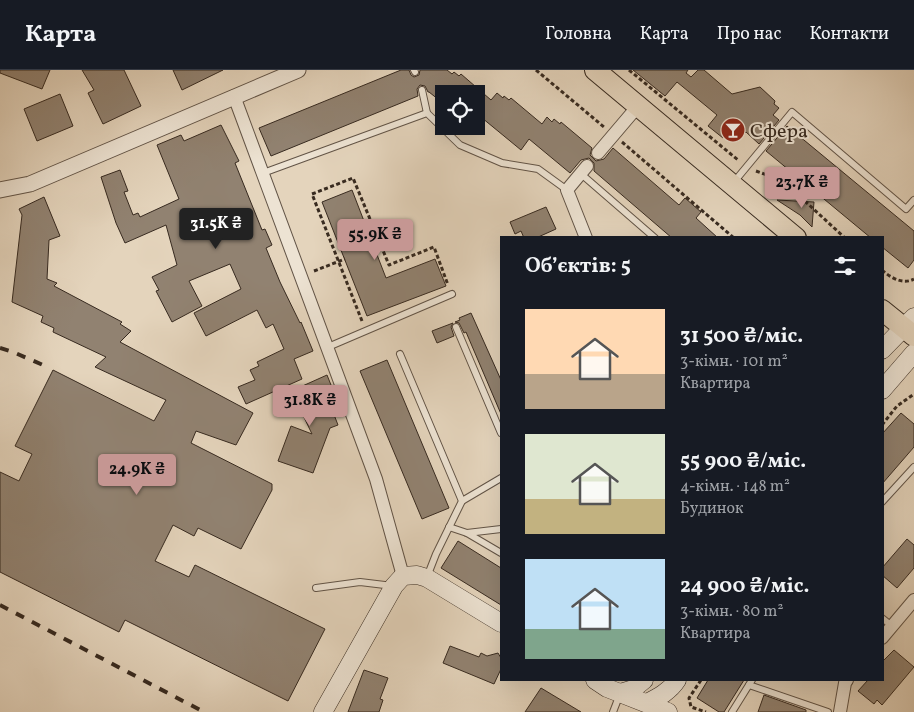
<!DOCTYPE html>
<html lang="uk">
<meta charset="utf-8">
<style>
body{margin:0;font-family:Vollkorn,serif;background:#20242c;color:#f1f3f6;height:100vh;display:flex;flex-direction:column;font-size:19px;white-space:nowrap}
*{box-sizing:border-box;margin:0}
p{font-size:16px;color:#9ea1a6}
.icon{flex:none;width:28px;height:28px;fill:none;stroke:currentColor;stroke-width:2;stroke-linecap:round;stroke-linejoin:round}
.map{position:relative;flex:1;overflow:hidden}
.drawer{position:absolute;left:500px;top:166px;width:384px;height:445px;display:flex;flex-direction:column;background:#171b24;border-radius:0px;box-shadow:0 5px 20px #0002}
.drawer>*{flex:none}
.fabs{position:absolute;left:435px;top:15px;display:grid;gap:10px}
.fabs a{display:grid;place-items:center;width:50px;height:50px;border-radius:0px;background:#171b24;box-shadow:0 5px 20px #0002;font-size:25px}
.price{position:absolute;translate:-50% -42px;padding:0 11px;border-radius:5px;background:#c59692;color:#111;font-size:16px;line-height:32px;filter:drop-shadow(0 1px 2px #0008)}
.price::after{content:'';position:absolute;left:50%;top:30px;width:15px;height:11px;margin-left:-8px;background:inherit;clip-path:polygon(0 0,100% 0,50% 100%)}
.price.active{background:#222;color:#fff}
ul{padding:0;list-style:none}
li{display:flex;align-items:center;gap:15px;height:125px;padding:0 25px}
li span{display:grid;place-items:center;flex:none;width:140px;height:100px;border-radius:0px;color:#555}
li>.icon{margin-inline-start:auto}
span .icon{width:60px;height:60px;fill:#fffc;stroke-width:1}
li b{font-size:21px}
h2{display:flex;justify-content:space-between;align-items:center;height:60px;padding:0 25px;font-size:21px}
header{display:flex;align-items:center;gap:30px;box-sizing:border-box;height:70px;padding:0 25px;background:#171b24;border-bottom:1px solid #363941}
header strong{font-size:24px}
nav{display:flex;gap:28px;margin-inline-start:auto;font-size:18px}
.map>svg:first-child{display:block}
.building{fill:#918271;stroke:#372a20}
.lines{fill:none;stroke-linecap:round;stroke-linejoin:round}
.service-casing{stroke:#625447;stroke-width:8}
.minor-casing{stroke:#625447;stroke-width:14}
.tertiary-casing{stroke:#625447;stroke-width:17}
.secondary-casing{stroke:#372a20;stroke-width:19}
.primary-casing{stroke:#372a20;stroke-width:22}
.path{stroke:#372a20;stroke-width:3;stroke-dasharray:4 2.5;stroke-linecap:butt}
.service{stroke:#ede3d3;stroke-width:6}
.minor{stroke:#ede3d3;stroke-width:12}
.tertiary{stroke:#ede3d3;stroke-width:15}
.secondary{stroke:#ede3d3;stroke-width:18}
.primary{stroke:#e4d4bc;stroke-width:20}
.rail{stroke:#372a20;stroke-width:4;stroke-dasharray:9 9;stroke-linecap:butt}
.labels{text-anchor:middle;stroke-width:4;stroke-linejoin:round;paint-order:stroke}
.poi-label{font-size:20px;fill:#372a20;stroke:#ede3d3;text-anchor:start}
</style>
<header>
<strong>Карта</strong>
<nav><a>Головна</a><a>Карта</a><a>Про нас</a><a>Контакти</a></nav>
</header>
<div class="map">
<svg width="914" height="642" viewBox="0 0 914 642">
<rect width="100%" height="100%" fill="#e4d4bc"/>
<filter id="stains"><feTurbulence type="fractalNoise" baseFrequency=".004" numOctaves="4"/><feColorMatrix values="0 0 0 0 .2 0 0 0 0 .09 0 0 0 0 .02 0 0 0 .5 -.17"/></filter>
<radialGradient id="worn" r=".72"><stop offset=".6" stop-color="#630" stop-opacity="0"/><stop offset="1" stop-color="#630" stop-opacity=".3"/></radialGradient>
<g class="building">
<polygon points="0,0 50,0 42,19 0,3"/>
<polygon points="82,0 124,0 141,36 103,54 88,23 94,20"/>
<polygon points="173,0 223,0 182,20"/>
<polygon points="401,0 409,0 411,5 414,7 419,5 420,0 447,0 452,4 454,2 459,6 461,4 491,30 497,23 503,28 504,26 509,30 511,28 542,54 547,47 552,52 554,49 560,54 561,52 592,78 590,85 596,91 604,89 613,78 679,135 685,128 701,142 696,148 718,168 672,168 594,101 594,93 589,88 581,90 570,103 529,69 521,80 476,43 476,24 444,24 444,34 429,22 428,22 425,16 420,15 417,19 418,26 271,86 259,58"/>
<polygon points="633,0 688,0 686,3 691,7 698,0 704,0 732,24 760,17 775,31 774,34 779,38 773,45 779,50 759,74 746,62 741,67 731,59 723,68 708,56 717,45 677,12 665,26"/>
<polygon points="60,24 73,56 37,71 24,39"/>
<polygon points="221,55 239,91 235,93 262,160 265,159 272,175 266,178 280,212 300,253 301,252 313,281 294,289 302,309 246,334 238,317 255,310 250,300 259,296 257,292 284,279 273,254 266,258 257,240 206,266 194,243 241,219 230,194 189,211 202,236 172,252 156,221 159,220 152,207 177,195 166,155 125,173 116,153 101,107 120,100 128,121 124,122 133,145 138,143 140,147 179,129 157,75 181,65 184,71"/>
<polygon points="787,56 914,161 914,190 908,198 882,177 882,168 871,168 766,81"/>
<polygon points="352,120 386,208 435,189 446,216 367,246 322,132"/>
<polygon points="44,127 60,166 49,170 47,209 57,213 54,216 122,252 120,254 131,261 120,272 253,343 236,375 196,361 191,373 272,414 272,420 241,479 198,458 194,466 173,455 155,491 189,507 195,495 325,559 288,631 125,550 119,562 0,502 0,402 19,411 32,384 15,376 53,300 154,351 166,330 95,297 106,287 53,262 54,258 41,252 43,246 12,232 22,145 19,139"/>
<polygon points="777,130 814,132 812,157 800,145"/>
<polygon points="546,137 556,159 536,168 524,168 521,161 515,164 510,152"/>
<polygon points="471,243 501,310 501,344 466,262 464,263 459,253 455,252 460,250 459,248"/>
<polygon points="453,253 451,257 454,266 437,273 432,261"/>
<polygon points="387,290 449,438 422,449 360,301"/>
<polygon points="327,305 333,320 326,324 338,355 330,358 313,403 278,391 291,356 312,364 301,341 307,339 298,318"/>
<polygon points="901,343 914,354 914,377 882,414 882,364"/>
<polygon points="907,469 914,475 914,498 897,518 882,505 882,498"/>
<polygon points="458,471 501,498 501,535 441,498"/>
<polygon points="450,576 479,587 481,583 487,586 498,583 501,588 501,599 494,614 443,593"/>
<polygon points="894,580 914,597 882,635 877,630 874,634 858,621 868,610 882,610 882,592"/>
<polygon points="364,600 388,608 380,629 383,630 379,642 348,642"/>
<polygon points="708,610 744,610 724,642 719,642 697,628"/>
<polygon points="541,618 581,642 525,642"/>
<polygon points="764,625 806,640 806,642 758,642"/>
</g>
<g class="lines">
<defs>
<g id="service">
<polyline points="414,0 415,2"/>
<polyline points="422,20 427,43"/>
<polyline points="263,103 427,43 460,75 502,93 538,99 567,120"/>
<polyline points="580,103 655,168"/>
<polyline points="734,112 792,42 906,139 914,130"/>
<polyline points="456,257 501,363"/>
<polyline points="328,277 452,224"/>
<polyline points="400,284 462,431 436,484 427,507"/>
<polyline points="462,431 501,408"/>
<polyline points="882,432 914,397"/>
<polyline points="449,457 467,463 501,483"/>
<polyline points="467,463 501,459"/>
<polyline points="316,518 360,512 393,516"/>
<polyline points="882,548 892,556"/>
<polyline points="749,615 828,642"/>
<polyline points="613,642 620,624"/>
<polyline points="732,642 752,610"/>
</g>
<g id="minor">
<polyline points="234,26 376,409 403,506"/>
<polyline points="598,83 638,36"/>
<polyline points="586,168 567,120 587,96"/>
<polyline points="882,568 914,530"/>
<polyline points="840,642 845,613 847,610"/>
</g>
<polyline id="tertiary" points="0,120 30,114 298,0"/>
<g id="secondary">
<polyline points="882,280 914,247"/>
<polyline points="882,320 914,283"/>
<polyline points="595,610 607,618 668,642"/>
<polyline points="620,623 633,619 644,610"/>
<path d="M647,633C659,627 670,621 677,610"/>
<polyline points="323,642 394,516 403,506 417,505 427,508 501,553"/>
</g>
<g id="primary">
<polyline points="595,0 796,168"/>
<polyline points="882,240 914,266"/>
</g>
</defs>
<use href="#service" class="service-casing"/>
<use href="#minor" class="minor-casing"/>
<use href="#tertiary" class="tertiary-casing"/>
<use href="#secondary" class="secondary-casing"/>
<use href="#primary" class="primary-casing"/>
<g class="path">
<polyline points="536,0 604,57"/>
<polyline points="629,0 738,90"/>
<polyline points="622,72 734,168"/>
<polyline points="756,101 783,111 845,168"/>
<path d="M882,200C891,208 903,215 914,209"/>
<polyline points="314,201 345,189"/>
<polyline points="362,251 312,124 353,108 389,195 434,177 448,215"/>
<polyline points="882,355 897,336 914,324"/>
<polyline points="701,610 689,628 691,637 706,642"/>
</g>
<use href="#service" class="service"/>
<use href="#minor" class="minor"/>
<use href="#tertiary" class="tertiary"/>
<use href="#secondary" class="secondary"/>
<use href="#primary" class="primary"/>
<g class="rail">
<polyline points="0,278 13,282 50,298"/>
<polyline points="0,535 204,642"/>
</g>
</g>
<defs>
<symbol id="bar-disc" viewBox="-11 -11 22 22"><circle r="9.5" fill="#8f2418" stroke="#ede3d3"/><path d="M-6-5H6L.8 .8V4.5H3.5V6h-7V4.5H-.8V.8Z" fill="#fff"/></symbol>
</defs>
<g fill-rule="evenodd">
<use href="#bar-disc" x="719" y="46" width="28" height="28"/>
</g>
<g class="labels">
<g class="poi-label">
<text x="750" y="67">Сфера</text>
</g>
</g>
<rect width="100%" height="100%" filter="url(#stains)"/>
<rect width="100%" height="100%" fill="url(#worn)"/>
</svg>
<div class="fabs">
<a><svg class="icon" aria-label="locate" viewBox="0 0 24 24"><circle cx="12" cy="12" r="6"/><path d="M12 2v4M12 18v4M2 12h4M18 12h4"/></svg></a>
</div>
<b class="price" style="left:802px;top:139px">23.7K ₴</b>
<b class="price active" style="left:216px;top:180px">31.5K ₴</b>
<b class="price" style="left:375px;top:191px">55.9K ₴</b>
<b class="price" style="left:310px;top:357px">31.8K ₴</b>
<b class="price" style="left:137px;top:426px">24.9K ₴</b>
<section class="drawer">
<h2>Об’єктів: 5<svg class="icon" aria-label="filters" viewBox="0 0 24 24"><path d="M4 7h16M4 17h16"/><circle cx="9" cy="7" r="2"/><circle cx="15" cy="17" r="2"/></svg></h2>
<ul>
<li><span style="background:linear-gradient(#ffd9b3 65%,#b9a48a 0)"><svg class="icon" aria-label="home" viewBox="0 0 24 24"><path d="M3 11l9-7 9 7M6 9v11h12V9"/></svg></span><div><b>31 500 ₴/міс.</b><p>3-кімн. · 101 m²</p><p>Квартира</p></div></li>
<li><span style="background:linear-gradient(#dfe7d0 65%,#c2b280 0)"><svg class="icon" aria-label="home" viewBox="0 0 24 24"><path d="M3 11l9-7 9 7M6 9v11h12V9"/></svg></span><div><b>55 900 ₴/міс.</b><p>4-кімн. · 148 m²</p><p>Будинок</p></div></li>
<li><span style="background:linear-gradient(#bfe0f5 70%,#7fa58c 0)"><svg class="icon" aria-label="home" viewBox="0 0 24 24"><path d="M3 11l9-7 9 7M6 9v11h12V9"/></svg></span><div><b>24 900 ₴/міс.</b><p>3-кімн. · 80 m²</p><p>Квартира</p></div></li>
</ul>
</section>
</div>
